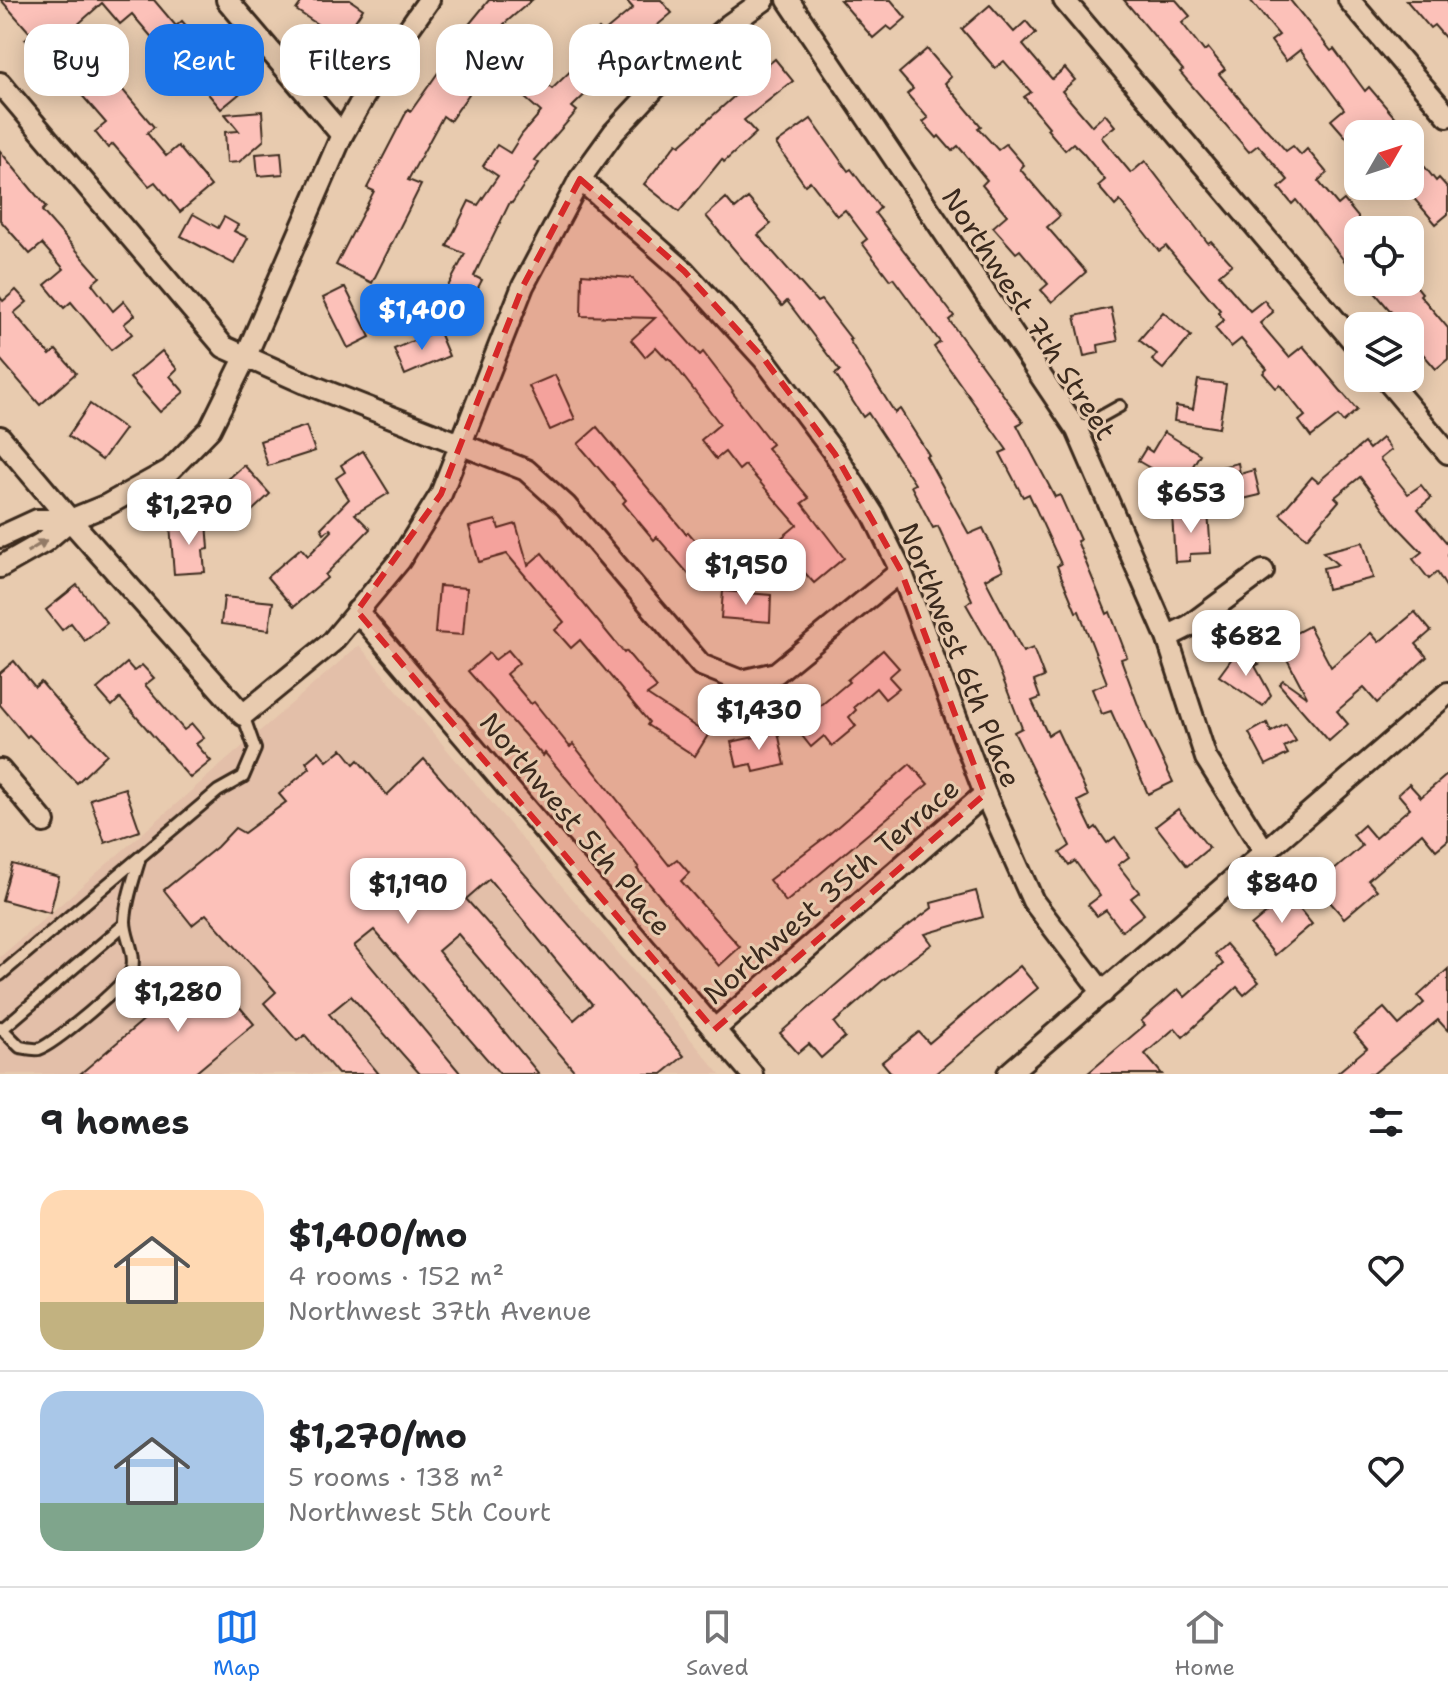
<!DOCTYPE html>
<meta charset="utf-8">
<style>
body{margin:0;font-family:"Shantell Sans",sans-serif;background:#f2f2f2;color:#202124;height:100vh;display:flex;flex-direction:column;font-size:30px;white-space:nowrap}
*{box-sizing:border-box;margin:0}
p{font-size:26px;color:#757577}
.icon{flex:none;width:44px;height:44px;fill:none;stroke:currentColor;stroke-width:2;stroke-linecap:round;stroke-linejoin:round}
.map{position:relative;height:1074px;overflow:hidden}
.sheet{display:flex;flex-direction:column;background:#fff;flex:1}
.sheet>*{flex:none}
.top-card{position:absolute;left:24px;top:24px;width:800px;height:72px;display:flex;gap:16px}
.needle{width:52px;rotate:51deg}
.controls{position:absolute;left:1344px;top:120px;display:grid;gap:16px}
.controls a{display:grid;place-items:center;width:80px;height:80px;border-radius:16px;background:#fff;box-shadow:0 4px 20px #0003;font-size:40px}
.price{position:absolute;translate:-50% -68px;padding:0 18px;border-radius:16px;background:#fff;color:#222;font-size:26px;line-height:52px;filter:drop-shadow(0 2px 4px #0008)}
.price::after{content:'';position:absolute;left:50%;top:48px;width:24px;height:18px;margin-left:-12px;background:inherit;clip-path:polygon(0 0,100% 0,50% 100%)}
.price.selected{background:#1a73e8;color:#fff}
ul{padding:0;list-style:none}
li{display:flex;align-items:center;gap:24px;height:200px;padding:0 40px}
li+li{border-top:2px solid #e0e0e0}
li span{display:grid;place-items:center;flex:none;width:224px;height:160px;border-radius:24px;color:#555}
li>.icon{margin-inline-start:auto}
span .icon{width:96px;height:96px;fill:#fffc;stroke-width:1}
li b{font-size:34px}
h2{display:flex;justify-content:space-between;align-items:center;height:96px;padding:0 40px;font-size:34px}
.tag{padding:0 28px;border-radius:24px;background:#fff;box-shadow:0 4px 20px #0003;font-size:28px;line-height:72px}
.tag.selected{background:#1a73e8;color:#fff}
.tabs{display:flex;justify-content:space-around;align-items:center;height:112px;border-top:2px solid #e0e0e0;background:#fff;font-size:22px;color:#757577}
.tabs a{display:grid;justify-items:center;gap:4px}
.tabs .selected{color:#1a73e8}
.map>svg:first-child{display:block}
.built{fill:#e3bfa9}
.building{fill:#fcc1b9;stroke:#3b2a1e;stroke-width:2;fill-rule:evenodd}
.lines{fill:none;stroke-linecap:round;stroke-linejoin:round}
.lane-casing{stroke:#3b2a1e;stroke-width:16}
.street-casing{stroke:#3b2a1e;stroke-width:26}
.lane{stroke:#e8cbaf;stroke-width:10}
.street{stroke:#e8cbaf;stroke-width:20}
.oneway{fill:#927a66}
.marked{fill:#d62828;fill-opacity:0.2;stroke:#d62828;stroke-width:6;stroke-dasharray:16 10;stroke-linejoin:round}
.labels{text-anchor:middle;stroke-width:6;stroke-linejoin:round;paint-order:stroke}
.street-label{font-size:28px;fill:#3b2a1e;stroke:#e8cbaf}
</style>
<div class="map">
<svg width="1448" height="1074" viewBox="0 0 1448 1074">
<rect width="100%" height="100%" fill="#e8cbaf"/>
<filter id="ink" filterUnits="userSpaceOnUse"><feTurbulence type="fractalNoise" baseFrequency=".0125" numOctaves="2"/><feDisplacementMap in="SourceGraphic" scale="16" xChannelSelector="R" yChannelSelector="G"/><feConvolveMatrix kernelMatrix="1 2 1 2 8 2 1 2 1" color-interpolation-filters="sRGB"/></filter>
<g filter="url(#ink)">
<polygon class="built" points="359,645 720,1074 0,1074 0,957"/>
<g class="building">
<polygon points="1,0 154,0 176,26 182,21 243,91 221,109 177,57 172,61 132,14 120,24 102,3 76,26 85,37 83,38 118,79 116,82 154,127 147,133 166,156 178,146 211,186 180,212 155,182 149,186 113,144 108,148 95,132 106,123 54,63 49,67 25,39 31,34"/>
<polygon points="303,0 350,0 363,9 338,47 319,35 323,28 296,10"/>
<polygon points="489,0 532,0 504,24 530,46 519,60 505,49 487,72 485,71 450,121 443,116 408,180 421,185 372,283 336,265 374,191 367,188 408,109 411,111 456,47 453,44"/>
<polygon points="626,0 661,0 672,13 623,54 625,56 572,107 577,111 534,160 539,163 512,203 510,202 474,276 482,280 459,324 435,311 465,254 447,246 469,201 478,205 498,176 483,166 497,145 510,153 522,134 541,112 525,98 541,80 552,89 584,58 578,50 599,29 603,33 633,8"/>
<polygon points="840,0 891,0 906,18 892,30 887,26 873,38"/>
<polygon points="1124,0 1176,0 1190,16 1182,23 1204,51 1208,48 1225,69 1219,74 1244,104 1286,151 1293,146 1301,155 1307,149 1327,173 1318,181 1338,205 1344,200 1358,217 1358,278 1296,200 1292,204 1279,188 1288,180 1258,145 1249,152 1180,72 1183,70"/>
<polygon points="1250,0 1290,0 1331,51 1334,49 1365,91 1369,87 1397,120 1381,134 1358,134 1358,151 1331,120 1344,109 1300,50 1286,61 1271,41 1279,35"/>
<polygon points="1406,0 1448,0 1448,41 1434,25 1430,28"/>
<polygon points="990,5 1014,32 1026,21 1036,33 1023,45 1052,79 1065,68 1075,80 1062,91 1092,126 1105,114 1115,126 1101,137 1131,173 1145,161 1208,243 1211,241 1232,264 1219,275 1250,311 1264,300 1273,312 1260,323 1289,357 1303,346 1357,410 1343,422 1338,416 1311,437 1299,421 1305,416 1280,385 1276,388 1263,373 1267,369 1241,339 1231,347 1215,328 1224,320 1218,312 1220,310 1166,246 1159,251 1120,201 1115,206 1098,186 1105,180 1083,153 1073,143 1065,150 1047,129 1049,127 1024,97 1031,92 1004,61 995,68 962,29"/>
<polygon points="927,49 951,77 945,83 981,126 978,128 998,150 1006,144 1024,165 1020,169 1060,216 1047,227 1086,272 1052,302 1041,290 1048,284 1020,250 1016,253 993,227 1007,215 982,185 987,180 958,146 952,151 939,136 937,138 923,122 928,118 907,94 913,89 899,73"/>
<polygon points="775,59 793,81 744,120 756,133 724,162 722,159 679,212 644,184 677,143 680,145 739,92 737,90"/>
<polygon points="262,111 264,140 239,162 227,163 225,132 239,131 225,114"/>
<polygon points="811,119 848,171 851,169 880,208 875,213 954,316 949,320 1023,422 1017,425 1055,497 1060,495 1080,540 1077,541 1107,614 1110,612 1127,657 1121,659 1144,721 1173,782 1148,794 1111,711 1102,714 1092,689 1107,683 1079,611 1076,612 1057,566 1061,564 1029,494 1023,497 1000,453 1007,450 934,347 940,342 893,278 890,280 862,243 867,239 845,210 837,216 810,181 805,185 776,144"/>
<polygon points="1410,148 1436,181 1439,178 1448,188 1448,214 1436,224 1410,194"/>
<polygon points="0,151 46,207 42,211 100,277 92,284 113,311 124,301 135,315 124,324 132,334 111,350 71,302 64,308 45,285 64,269 42,244 30,254 0,220"/>
<polygon points="281,152 283,174 258,176 256,154"/>
<polygon points="726,198 735,209 748,198 771,224 758,235 817,302 821,300 851,339 849,340 895,413 900,409 929,455 926,456 969,534 983,528 1003,570 985,579 1023,652 1033,648 1044,677 1034,681 1040,698 1032,701 1048,735 1057,730 1088,796 1078,801 1092,830 1096,827 1107,843 1115,837 1129,857 1118,865 1139,892 1131,898 1144,914 1122,931 1106,910 1097,916 1088,905 1100,896 1075,861 1069,865 1060,853 1070,846 1014,732 1022,728 990,646 966,604 972,600 938,526 933,528 911,486 915,484 868,413 863,417 835,374 840,371 787,301 782,306 706,216"/>
<polygon points="193,214 218,228 224,217 238,225 234,231 248,238 234,264 181,236"/>
<polygon points="582,274 632,278 700,355 703,352 733,391 732,392 772,444 767,448 809,498 802,503 844,558 814,583 795,562 784,571 767,550 797,525 745,465 739,470 725,452 716,459 701,440 720,424 669,358 667,359 656,347 645,357 631,340 655,318 581,316"/>
<polygon points="1366,282 1413,282 1422,293 1420,295 1448,328 1448,359 1436,369 1410,339 1410,326 1403,326"/>
<polygon points="345,287 370,337 348,348 323,298"/>
<polygon points="16,290 27,302 14,313 50,355 56,350 76,373 40,405 0,359 0,297 3,301"/>
<polygon points="1111,308 1118,341 1098,345 1099,353 1084,356 1075,316"/>
<polygon points="1163,312 1191,336 1163,369 1152,360 1157,354 1139,340"/>
<polygon points="438,330 449,356 405,375 394,349"/>
<polygon points="162,351 177,369 170,376 184,392 160,412 130,378"/>
<polygon points="555,375 575,419 550,430 529,386"/>
<polygon points="1198,380 1226,384 1219,428 1174,421 1176,406 1193,409"/>
<polygon points="90,404 125,429 102,460 68,436"/>
<polygon points="306,426 315,451 268,466 260,441"/>
<polygon points="597,427 686,534 688,532 720,569 703,584 697,584 657,537 654,540 623,503 626,500 578,444"/>
<polygon points="1164,432 1200,454 1181,486 1138,461 1146,448 1152,452"/>
<polygon points="1382,438 1391,450 1380,459 1408,494 1421,485 1431,498 1418,509 1448,544 1448,590 1437,572 1429,579 1413,559 1422,552 1396,525 1360,477 1335,497 1339,501 1307,538 1280,514 1312,477 1318,482 1364,443 1369,449"/>
<polygon points="363,451 389,493 355,514 370,529 325,575 327,578 293,607 267,577 301,548 308,556 332,531 330,529 324,533 321,528 349,499 336,478 345,472 341,465"/>
<polygon points="1238,463 1240,474 1254,470 1260,495 1226,503 1217,468"/>
<polygon points="244,465 270,494 235,527 208,497"/>
<polygon points="1208,512 1211,553 1190,554 1190,561 1175,562 1172,514"/>
<polygon points="496,520 499,529 516,524 528,565 542,553 624,653 626,651 657,688 647,695 708,735 695,756 647,725 649,722 580,640 571,648 555,630 564,622 507,554 479,562 469,527"/>
<polygon points="207,522 209,549 203,550 205,572 174,574 170,525"/>
<polygon points="1363,542 1373,578 1327,589 1323,568 1338,565 1323,552"/>
<polygon points="77,585 107,623 85,641 71,623 62,630 46,610"/>
<polygon points="439,586 467,588 463,635 435,633"/>
<polygon points="723,591 771,595 770,622 721,618"/>
<polygon points="224,597 273,602 269,630 221,624"/>
<polygon points="1415,612 1431,631 1416,644 1427,657 1377,703 1364,688 1337,711 1348,724 1329,741 1279,684 1283,680 1307,697 1270,627 1284,620 1292,635 1309,626 1331,667 1371,633 1379,642"/>
<polygon points="508,650 519,663 506,674 531,704 534,702 570,747 573,744 669,865 677,859 689,873 681,881 740,947 719,966 637,869 639,868 603,822 545,753 543,756 468,671 489,653 495,660"/>
<polygon points="883,650 899,668 889,677 899,688 885,699 876,688 854,707 856,710 849,717 856,726 832,746 824,736 811,747 795,727 849,682 847,680"/>
<polygon points="1238,650 1259,664 1255,666 1271,695 1263,706 1219,676"/>
<polygon points="14,661 35,687 41,682 71,717 107,754 77,783 29,735 27,737 0,705 0,673"/>
<polygon points="127,663 134,671 142,665 154,678 145,685 184,730 192,724 204,738 196,744 211,761 190,778 120,698 112,706 97,689"/>
<polygon points="1267,723 1271,732 1286,724 1296,741 1284,747 1288,754 1266,765 1249,733"/>
<polygon points="778,732 785,765 754,772 752,764 737,767 731,742"/>
<path d="M342,749L354,764L358,760L387,795L424,759L684,1056L662,1074H577L458,934L438,951L539,1074H500L374,930L354,946L461,1074H420L351,996L329,1014L379,1074H338L305,1035L297,1041L264,1003L276,992L206,914L192,925L164,890L217,847L235,828L244,833L286,802L279,794L310,768L306,762L319,751L327,761ZM489,879L592,1004L574,1020L466,899Z"/>
<polygon points="910,764 928,784 786,902 769,880 828,835"/>
<polygon points="1448,774 1448,840 1436,850 1422,833 1368,880 1377,890 1344,918 1316,886 1362,846 1353,835 1364,825 1375,838 1410,808 1398,794 1409,784 1421,797"/>
<polygon points="125,788 140,831 105,843 90,799"/>
<polygon points="1178,809 1209,848 1187,866 1156,826"/>
<polygon points="12,864 59,877 50,913 2,900"/>
<polygon points="976,891 983,917 925,934 932,944 882,981 834,1023 845,1037 821,1058 809,1044 798,1053 780,1033 876,950 932,908 931,903"/>
<polygon points="1288,895 1312,924 1275,955 1251,926"/>
<polygon points="1226,944 1259,982 1244,995 1237,987 1183,1037 1175,1028 1145,1054 1162,1074 1087,1074 1145,1025 1141,1021 1178,989 1185,997 1223,964 1215,954"/>
<polygon points="1020,966 1038,988 935,1074 892,1074 882,1062 919,1032 929,1043"/>
<polygon points="1448,969 1448,1031 1438,1020 1373,1074 1336,1074 1367,1048 1354,1033 1384,1008 1399,1025 1424,1003 1418,996"/>
<polygon points="201,971 217,990 222,986 254,1024 194,1074 80,1074"/>
</g>
<g class="lines">
<defs>
<g id="lane">
<polyline points="1077,430 1120,406"/>
<polyline points="0,975 218,791 243,777 255,749 243,715"/>
<path d="M0,1027L20,1047C26,1048 34,1050 39,1049C53,1045 128,983 132,969C136,952 125,938 125,921C126,901 133,881 139,861"/>
<polyline points="1,1030 125,924"/>
</g>
<g id="street">
<polyline points="227,0 342,135"/>
<polyline points="788,0 1077,430 1167,637 1206,758 1265,852"/>
<polyline points="1064,0 1358,347"/>
<polyline points="1349,0 1448,116"/>
<polyline points="0,83 224,347 305,383 526,470 566,506 701,665 741,681 776,673 901,571"/>
<polyline points="580,179 684,271 764,359 835,454 873,514 901,571 985,794 1033,901 1103,993"/>
<polyline points="1385,378 1448,453"/>
<polyline points="0,437 70,520 243,715 332,642 400,560 441,494 523,286 580,179 614,132 656,87 729,25 764,0"/>
<polyline points="0,537 37,520 70,520"/>
<polyline points="0,567 44,542 70,520 107,505 170,470 210,429 245,358 342,135 378,72 429,0"/>
<polyline points="357,611 752,1074"/>
<polyline points="1167,637 1189,626 1263,571"/>
<polyline points="0,770 44,822"/>
<polyline points="714,1030 985,794"/>
<polyline points="1008,1074 1448,693"/>
</g>
</defs>
<use href="#lane" class="lane-casing"/>
<use href="#street" class="street-casing"/>
<use href="#lane" class="lane"/>
<use href="#street" class="street"/>
</g>
<defs><path id="oneway-solid" d="M-6-.8H1V-3.2L6.5 0L1 3.2V.8H-6Z" transform="scale(2)"/></defs>
<use class="oneway" href="#oneway-solid" transform="translate(37 546) rotate(-31)"/>
</g>
<path class="marked" d="M580,179L684,271L764,359L835,454L901,571L985,794L714,1030L357,611L441,494L523,286Z"/>
<g class="labels">
<g class="street-label">
<text transform="translate(1029 314) rotate(57)" y="10">Northwest 7th Street</text>
<text transform="translate(960 655) rotate(68)" y="10">Northwest 6th Place</text>
<text transform="translate(576 824) rotate(50)" y="10">Northwest 5th Place</text>
<text transform="translate(831 891) rotate(-41)" y="10">Northwest 35th Terrace</text>
</g>
</g>
</svg>
<div class="controls">
<a><svg class="needle" viewBox="-14 -14 28 28"><path d="M0-13l5 13h-10z" fill="#e53935"/><path d="M0 13l5-13h-10z" fill="#757577"/></svg></a>
<a><svg class="icon" aria-label="locate" viewBox="0 0 24 24"><circle cx="12" cy="12" r="6"/><path d="M12 2v4M12 18v4M2 12h4M18 12h4"/></svg></a>
<a><svg class="icon" aria-label="layers" viewBox="0 0 24 24"><path d="M12 4l9 5-9 5-9-5zM3 14l9 5 9-5"/></svg></a>
</div>
<b class="price selected" style="left:422px;top:352px">$1,400</b>
<b class="price" style="left:1191px;top:535px">$653</b>
<b class="price" style="left:189px;top:547px">$1,270</b>
<b class="price" style="left:746px;top:607px">$1,950</b>
<b class="price" style="left:1246px;top:678px">$682</b>
<b class="price" style="left:759px;top:752px">$1,430</b>
<b class="price" style="left:1282px;top:925px">$840</b>
<b class="price" style="left:408px;top:926px">$1,190</b>
<b class="price" style="left:178px;top:1034px">$1,280</b>
<div class="top-card">
<a class="tag">Buy</a>
<a class="tag selected">Rent</a>
<a class="tag">Filters</a>
<a class="tag">New</a>
<a class="tag">Apartment</a>
</div>
</div>
<section class="sheet">
<h2>9 homes<svg class="icon" aria-label="filters" viewBox="0 0 24 24"><path d="M4 7h16M4 17h16"/><circle cx="9" cy="7" r="2"/><circle cx="15" cy="17" r="2"/></svg></h2>
<ul>
<li><span style="background:linear-gradient(#ffd9b3 70%,#c2b280 0)"><svg class="icon" aria-label="home" viewBox="0 0 24 24"><path d="M3 11l9-7 9 7M6 9v11h12V9"/></svg></span><div><b>$1,400/mo</b><p>4 rooms · 152 m²</p><p>Northwest 37th Avenue</p></div><svg class="icon" aria-label="heart" viewBox="0 0 24 24"><path d="M12 20l-8-8c-3-5 5-10 8-4 3-6 11-1 8 4z"/></svg></li>
<li><span style="background:linear-gradient(#a9c7e8 70%,#7fa58c 0)"><svg class="icon" aria-label="home" viewBox="0 0 24 24"><path d="M3 11l9-7 9 7M6 9v11h12V9"/></svg></span><div><b>$1,270/mo</b><p>5 rooms · 138 m²</p><p>Northwest 5th Court</p></div><svg class="icon" aria-label="heart" viewBox="0 0 24 24"><path d="M12 20l-8-8c-3-5 5-10 8-4 3-6 11-1 8 4z"/></svg></li>
</ul>
</section>
<nav class="tabs">
<a class="selected"><svg class="icon" aria-label="map" viewBox="0 0 24 24"><path d="M3 6l6-2 6 2 6-2v14l-6 2-6-2-6 2zM9 4v14M15 6v14"/></svg>Map</a>
<a><svg class="icon" aria-label="saved" viewBox="0 0 24 24"><path d="M7 4h10v16l-5-4-5 4z"/></svg>Saved</a>
<a><svg class="icon" aria-label="home" viewBox="0 0 24 24"><path d="M3 11l9-7 9 7M6 9v11h12V9"/></svg>Home</a>
</nav>
